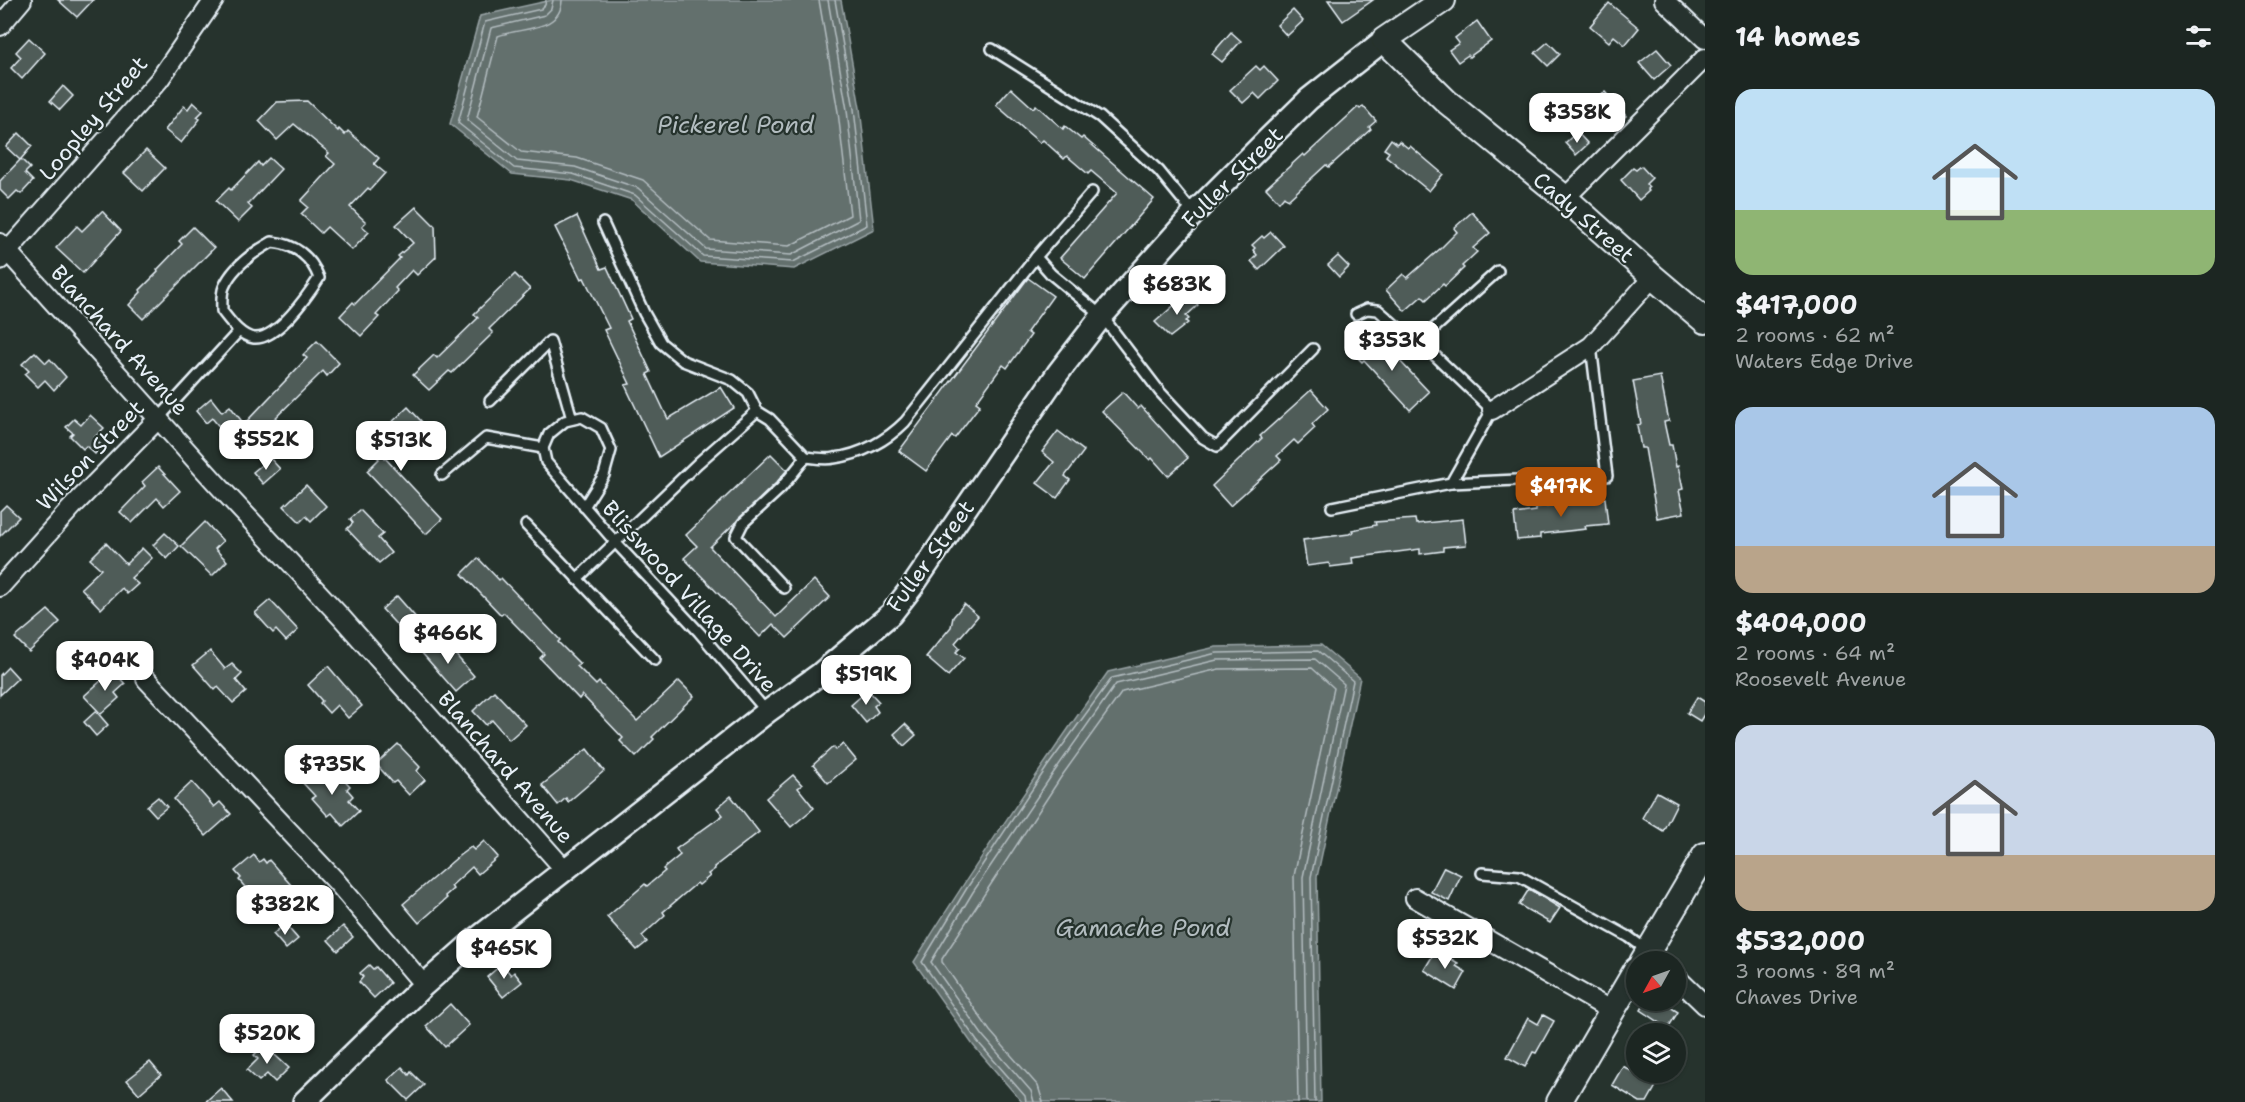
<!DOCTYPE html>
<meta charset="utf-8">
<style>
body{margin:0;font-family:"Shantell Sans",sans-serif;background:#252e2a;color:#f1f3f6;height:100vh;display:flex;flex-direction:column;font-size:22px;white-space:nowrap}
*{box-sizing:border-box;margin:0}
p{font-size:20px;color:#a0a5a5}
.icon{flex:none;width:33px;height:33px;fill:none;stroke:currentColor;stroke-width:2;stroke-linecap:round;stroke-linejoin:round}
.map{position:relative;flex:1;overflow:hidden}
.sheet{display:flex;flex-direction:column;background:#1c2622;width:540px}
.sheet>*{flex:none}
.needle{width:39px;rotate:230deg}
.buttons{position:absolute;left:1626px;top:951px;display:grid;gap:12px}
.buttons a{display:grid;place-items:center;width:60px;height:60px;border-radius:50%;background:#1c2622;box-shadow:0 2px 4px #0004,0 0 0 2px #3a4340;font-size:30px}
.price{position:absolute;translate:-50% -51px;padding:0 14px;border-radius:12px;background:#fff;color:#222;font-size:20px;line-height:39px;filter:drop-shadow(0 2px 3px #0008)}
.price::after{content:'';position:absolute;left:50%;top:36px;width:18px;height:14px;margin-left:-9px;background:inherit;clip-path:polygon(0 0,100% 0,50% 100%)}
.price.active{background:#b45309;color:#fff}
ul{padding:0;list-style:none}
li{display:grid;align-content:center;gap:12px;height:318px;padding:0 30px}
li span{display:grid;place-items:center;height:186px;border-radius:18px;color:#555}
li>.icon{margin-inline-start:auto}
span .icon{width:108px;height:108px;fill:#fffc;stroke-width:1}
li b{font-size:26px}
h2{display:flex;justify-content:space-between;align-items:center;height:72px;padding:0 30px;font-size:26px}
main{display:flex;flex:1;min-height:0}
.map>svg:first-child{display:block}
.water{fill:#636f6d;stroke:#98a3a5;stroke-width:1.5}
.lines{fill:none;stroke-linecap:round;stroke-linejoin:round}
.shore{stroke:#b3bdc0;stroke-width:1.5}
.building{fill:#505c59;stroke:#e8f1f8;stroke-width:1.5}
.service-casing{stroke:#e8f1f8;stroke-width:14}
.minor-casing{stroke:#e8f1f8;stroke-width:22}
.tertiary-casing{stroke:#e8f1f8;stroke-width:26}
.secondary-casing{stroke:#e8f1f8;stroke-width:28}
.service{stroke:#26332d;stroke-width:9}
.minor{stroke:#26332d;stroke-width:18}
.tertiary{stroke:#26332d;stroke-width:21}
.secondary{stroke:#26332d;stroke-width:24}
.labels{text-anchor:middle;stroke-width:4.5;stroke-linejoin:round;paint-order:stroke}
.street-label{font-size:22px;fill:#e8f1f8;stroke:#26332d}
.water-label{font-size:24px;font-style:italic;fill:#b3bdc0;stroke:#26332d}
</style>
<main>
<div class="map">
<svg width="1705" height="1102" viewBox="0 0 1705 1102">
<rect width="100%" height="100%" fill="#26332d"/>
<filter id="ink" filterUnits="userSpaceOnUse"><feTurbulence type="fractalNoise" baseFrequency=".0167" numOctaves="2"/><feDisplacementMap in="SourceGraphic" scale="12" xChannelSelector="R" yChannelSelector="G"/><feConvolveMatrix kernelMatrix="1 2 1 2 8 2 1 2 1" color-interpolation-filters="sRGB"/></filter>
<g filter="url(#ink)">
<g class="water">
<polygon points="552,0 841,0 860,108 874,229 794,269 700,262 632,200 571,180 512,174 450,124 480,16"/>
<path d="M1321,645L1360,678L1317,877L1321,1102H1022L973,1045L914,962C976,863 1041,767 1108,672L1216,647Z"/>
</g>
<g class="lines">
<g class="shore">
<polyline points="546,0 545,5 541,9 485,22 458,123 514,168 573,174 635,195 703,256 793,262 867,225 854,109 835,0"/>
<polyline points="553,0 551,9 545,15 491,28 467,120 517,161 575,167 638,188 706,249 791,255 859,220 847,110 828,0"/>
<path d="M562,0C561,32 521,27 498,36L477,117L521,152L577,158L643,180L710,240L789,246L850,215L838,112L819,0"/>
<polyline points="1026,1102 1025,1096 977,1041 922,962 967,888 1047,767 1112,678 1217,653 1318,651 1353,681 1311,877 1315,1102"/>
<polyline points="1034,1102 1031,1091 983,1036 931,962 973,892 1054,772 1116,684 1217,660 1315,659 1344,684 1303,877 1307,1102"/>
<polyline points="1043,1102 1038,1086 990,1031 942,962 942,959 1061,777 1122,692 1219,669 1312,668 1334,688 1294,876 1298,1102"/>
</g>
</g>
<g class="building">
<polygon points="58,0 93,0 77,17"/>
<polygon points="1328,0 1373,0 1343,21"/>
<polygon points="1609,3 1639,28 1625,45 1614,36 1609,42 1590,26"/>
<polygon points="1293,10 1303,21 1287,36 1277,25"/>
<polygon points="1477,21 1491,41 1469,57 1468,55 1458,62 1449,50 1459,43 1455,38"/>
<polygon points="1231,32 1241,41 1222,62 1212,54"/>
<polygon points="29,38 45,53 22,79 11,68 21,57 16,52"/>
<polygon points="1548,42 1560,54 1548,66 1535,53"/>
<polygon points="1657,49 1671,65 1654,80 1639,63"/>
<polygon points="1256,66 1260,70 1264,66 1278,81 1260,99 1254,93 1243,103 1230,90"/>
<polygon points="63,86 73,96 60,110 50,101"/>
<polygon points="1011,88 1033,108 1036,105 1063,129 1065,126 1081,139 1083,137 1154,199 1085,279 1060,258 1117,193 1091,171 1088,174 1067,156 1064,159 1043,140 1040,143 996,105"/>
<polygon points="1605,92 1626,116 1611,129 1595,111 1601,106 1596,100"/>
<polygon points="307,101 338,131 339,129 345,135 348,131 379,158 374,164 385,173 370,190 368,188 350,207 366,222 362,226 369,232 352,250 327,227 321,233 301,214 308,207 301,201 335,164 326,156 329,153 294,124 277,140 259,121 277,102"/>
<polygon points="193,102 203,111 197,117 200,119 181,143 165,130 184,106 188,109"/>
<polygon points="1363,106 1376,121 1369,127 1371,129 1329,167 1326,165 1288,200 1284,196 1279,202 1266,188 1303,154 1305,156 1358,107 1360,109"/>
<polygon points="1577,132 1588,144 1576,155 1565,143"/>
<polygon points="19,133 32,146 21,159 30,168 25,173 33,181 21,194 17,191 9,199 0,190 0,181 20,160 6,147"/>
<polygon points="1391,139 1397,144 1399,141 1408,148 1410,146 1443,174 1429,191 1386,156 1389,152 1384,149"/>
<polygon points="146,150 165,168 143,191 124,173"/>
<polygon points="269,158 281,169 248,204 252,208 238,222 216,201 229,188 231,190 258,162 261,166"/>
<polygon points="1641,166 1652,178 1646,184 1649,187 1647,189 1649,191 1639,200 1621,180 1633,168 1636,170"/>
<polygon points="416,207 435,226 436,257 417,275 412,270 395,288 398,291 376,315 379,317 361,336 340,316 353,302 355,304 400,258 398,256 413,243 396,225"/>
<polygon points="102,211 121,231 83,273 56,248 77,226 82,231"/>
<polygon points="1472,212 1490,233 1473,248 1477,252 1462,266 1464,268 1445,286 1443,284 1426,300 1422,296 1405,311 1386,290 1403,274 1407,278 1441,248 1457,232 1454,228"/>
<polygon points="577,216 601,269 607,267 631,319 627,321 651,372 647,374 668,419 721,387 734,408 659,457 625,385 630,384 604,330 609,328 584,278 581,279 555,227"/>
<polygon points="193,227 214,248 143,319 129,305 141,292 140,290 158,272 157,270 182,244 179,241"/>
<polygon points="1271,232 1284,246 1259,270 1251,261 1257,255 1253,250 1255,248 1252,245 1262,236 1264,238"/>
<polygon points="1338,256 1349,267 1339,277 1328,265"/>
<polygon points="515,274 530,289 489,329 493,333 452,373 449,371 429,390 413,375 434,355 437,358 478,318 474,314"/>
<polygon points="1028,278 1053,296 1027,332 1031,335 1007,368 1003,365 976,402 980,405 955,438 952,436 926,471 899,451"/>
<polygon points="1187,294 1198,305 1186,316 1189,319 1186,321 1188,323 1170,337 1155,322"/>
<polygon points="1372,336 1379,344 1382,342 1429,392 1410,410 1364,360 1362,362 1353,353"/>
<polygon points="317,341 339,363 327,376 323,371 265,428 262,425 232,451 223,440 227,436 212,418 206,423 196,411 211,398 222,412 230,406 244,424 307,358 303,355"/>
<polygon points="35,352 46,363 50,359 66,377 54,390 45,380 38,387 25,374 29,371 22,364"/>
<polygon points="1660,376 1669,421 1664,422 1669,445 1672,445 1676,467 1678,466 1683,489 1679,490 1684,513 1657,518 1645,448 1641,448 1637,425 1641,424 1633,381"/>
<polygon points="1311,390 1328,409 1312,424 1315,428 1298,444 1294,440 1277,456 1281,460 1230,506 1212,486 1262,438 1260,436"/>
<polygon points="1123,392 1138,409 1141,406 1188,458 1168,476 1152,458 1150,460 1102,411"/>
<polygon points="408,407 422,422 385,458 442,519 426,534 367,471 379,459 367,446"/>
<polygon points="90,415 104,428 94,438 102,446 95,454 86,446 83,449 70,436 73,433 66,427 74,419 81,425"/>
<polygon points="1058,431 1084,451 1065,476 1070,480 1057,498 1037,483 1054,462 1042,452"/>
<polygon points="771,454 787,470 776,483 710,547 776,617 814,580 830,597 787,638 773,624 760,637 684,558 697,546 686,535"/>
<polygon points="270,458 280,469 263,484 253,472"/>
<polygon points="158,467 180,491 164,506 157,498 132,523 120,512 145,486 142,482"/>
<polygon points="306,485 326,506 311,521 306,516 300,522 284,506"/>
<polygon points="1605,498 1608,524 1585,526 1586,529 1540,534 1540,538 1517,540 1514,514 1536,511 1536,507"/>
<polygon points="6,505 19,517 0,536 0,511"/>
<polygon points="360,510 383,534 378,538 391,553 379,563 347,529 353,523 350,519"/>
<polygon points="1415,519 1416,524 1463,519 1466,545 1443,547 1443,551 1420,554 1420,549 1352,558 1353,564 1330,567 1329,563 1307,566 1303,540 1349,534 1353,532 1352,530 1376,525 1375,522"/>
<polygon points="205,522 223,541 215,549 227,561 212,576 181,546"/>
<polygon points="165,533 179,546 167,559 153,545"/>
<polygon points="106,543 126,564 142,548 152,558 131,578 138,584 127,594 122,588 101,609 81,588 101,569 90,559"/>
<polygon points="478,558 499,580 501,578 560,640 558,642 580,664 577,666 596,685 599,682 637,721 679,681 694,696 652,737 654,739 636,757 620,741 623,738 582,695 579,699 540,658 544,654 504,613 501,615 462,574"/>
<polygon points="397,596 418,620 404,633 382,609"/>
<polygon points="270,600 298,630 286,641 276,630 273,633 255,613"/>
<polygon points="964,604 978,616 955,643 960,648 956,652 964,658 948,676 926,657 951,627 953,617"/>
<polygon points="48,610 60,622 29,652 15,638"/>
<polygon points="441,638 474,676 456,692 422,653"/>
<polygon points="210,651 225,669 232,664 242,674 236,680 246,692 233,703 218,687 215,690 193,665"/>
<polygon points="328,666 362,706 348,718 337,705 329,713 320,703 322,701 308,685"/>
<polygon points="8,667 18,678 0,695 0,675"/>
<polygon points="113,670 125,684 115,693 119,698 101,714 84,696"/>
<polygon points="868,690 879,702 874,706 878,712 866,723 851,705"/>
<polygon points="494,691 526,725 509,740 492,720 486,725 473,711"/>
<polygon points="1697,697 1705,702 1705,713 1700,721 1687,713"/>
<polygon points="96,711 108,725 96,736 84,722"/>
<polygon points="905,724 916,735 904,746 894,734"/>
<polygon points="398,744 420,767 417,771 425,780 409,795 396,781 393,783 376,764"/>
<polygon points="843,744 856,760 828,783 813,765 833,747 836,750"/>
<polygon points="587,749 604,771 568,802 566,798 558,805 542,785"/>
<polygon points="322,767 334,780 339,774 350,786 347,789 353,796 349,800 359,811 343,826 332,813 328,816 312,798 315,796 303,783"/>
<polygon points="793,775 802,785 798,788 814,808 791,827 766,798"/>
<polygon points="192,782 214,807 220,802 231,814 206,836 174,799"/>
<polygon points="1657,792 1677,803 1663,831 1642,818"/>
<polygon points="731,796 759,832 714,867 715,869 708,874 710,876 699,885 697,883 663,912 665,915 642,936 647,942 637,950 607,917 645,884 647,886 665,871 663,869 680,855 676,849 723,815 717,808"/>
<polygon points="158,797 167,807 156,816 147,806"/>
<polygon points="484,841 498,857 478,874 472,867 451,886 453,889 445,896 447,898 419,923 403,904 460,855 471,847 474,850"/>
<polygon points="254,855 259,862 263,859 266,863 269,860 291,885 288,888 294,895 281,906 271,895 264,902 252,888 249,892 239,880 241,878 235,871"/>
<polygon points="1444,867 1461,875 1449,901 1431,892"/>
<polygon points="1529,889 1560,908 1550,923 1519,905"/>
<polygon points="285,924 298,939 286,949 273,934"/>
<polygon points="343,926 353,937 338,951 328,940"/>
<polygon points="1436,950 1458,963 1456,966 1466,972 1456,990 1424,970"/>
<polygon points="502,964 511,975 514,972 522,982 503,997 487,977"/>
<polygon points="369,965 373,969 376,967 390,983 374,998 359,982 363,977 360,973"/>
<polygon points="1647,1000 1659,1000 1678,1012 1668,1028 1641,1010"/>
<polygon points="450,1004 469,1025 445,1047 426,1026"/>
<polygon points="1543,1015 1554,1021 1536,1053 1533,1052 1525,1067 1507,1057 1528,1018 1538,1024"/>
<polygon points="264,1045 289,1068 275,1082 267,1074 259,1081 247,1070 258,1059 254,1055"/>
<polygon points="150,1062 161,1075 139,1094 127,1080"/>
<polygon points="1623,1066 1656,1086 1647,1102 1640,1102 1612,1085"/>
<polygon points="402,1067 409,1075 411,1072 424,1085 408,1100 388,1080"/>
<polygon points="221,1088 233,1102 205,1102"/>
</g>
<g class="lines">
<defs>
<g id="service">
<polyline points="992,49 1100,117 1159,171 1194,214"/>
<polyline points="603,223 644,313 661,343 683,361 732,380 748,393 757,411"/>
<path d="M272,242C294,244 311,256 319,278C308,295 277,340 254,338C240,336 230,321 222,311C222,304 221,294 224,287C232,268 254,252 272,242Z"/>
<polyline points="1036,257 1051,274 1102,316 1160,392 1203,438 1217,446 1313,349"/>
<polyline points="1419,342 1498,271"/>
<polyline points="490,401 550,341 572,419"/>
<polyline points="159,418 239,331"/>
<polyline points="442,475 486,438 543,448"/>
<polyline points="1451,483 1607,476 1591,346"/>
<polyline points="584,507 604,475 611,450 601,428 582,417 565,421 549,434 543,448 546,462 616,543 699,632 767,712"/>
<polyline points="1332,507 1451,483 1492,410 1428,349 1401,330 1378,310 1367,309 1356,314"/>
<polyline points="526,525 655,660"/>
<path d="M577,579L698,463L757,411L770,419L806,457C815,458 826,460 834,458C861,455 887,440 905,422L1036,257L1092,192"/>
<polyline points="784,588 736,537 743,523 781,488 806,457"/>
<polyline points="1482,873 1519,876 1629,937 1648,951"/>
</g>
<g id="minor">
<polyline points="1664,0 1705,39"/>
<polyline points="0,26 22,0"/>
<polyline points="1565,198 1705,58"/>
<polyline points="0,243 216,483 341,617 565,870"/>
<polyline points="0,260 159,80 214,0"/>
<polyline points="1492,410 1591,346 1653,277"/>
<polyline points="0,587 73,506 159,418"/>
<polyline points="146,679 335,880 424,985"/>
<polyline points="1415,898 1612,1011"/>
<polyline points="1676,977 1705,1005"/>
</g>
<polyline id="tertiary" points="304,1102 424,985 474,941 767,712 820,674 891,614 912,587 1058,373 1102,316 1197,210 1268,139 1309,99 1384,40"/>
<g id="secondary">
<polyline points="1443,0 1384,40 1446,101 1565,198 1653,277 1705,321"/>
<polyline points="1642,962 1705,855"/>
<polyline points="1559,1102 1636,970"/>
</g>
</defs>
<use href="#service" class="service-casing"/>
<use href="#minor" class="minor-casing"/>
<use href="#tertiary" class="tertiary-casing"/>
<use href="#secondary" class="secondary-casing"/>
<use href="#service" class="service"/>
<use href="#minor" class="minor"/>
<use href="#tertiary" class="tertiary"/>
<use href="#secondary" class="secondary"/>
</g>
</g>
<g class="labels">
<g class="street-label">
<text transform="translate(93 118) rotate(-50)" y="8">Loopley Street</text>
<text transform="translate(1232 177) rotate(-45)" y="8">Fuller Street</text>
<text transform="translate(1584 217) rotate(41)" y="8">Cady Street</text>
<text transform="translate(120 340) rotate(48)" y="8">Blanchard Avenue</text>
<text transform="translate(90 455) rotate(-46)" y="8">Wilson Street</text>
<text transform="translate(930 556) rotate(-54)" y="8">Fuller Street</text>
<text transform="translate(690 596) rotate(48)" y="8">Blisswood Village Drive</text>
<text transform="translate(506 767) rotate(49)" y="8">Blanchard Avenue</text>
</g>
<g class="water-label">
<text x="736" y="133">Pickerel Pond</text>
<text x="1143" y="936">Gamache Pond</text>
</g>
</g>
</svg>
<div class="buttons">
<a><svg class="needle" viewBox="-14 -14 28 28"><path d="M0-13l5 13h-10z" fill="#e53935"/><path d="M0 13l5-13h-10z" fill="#a0a5a5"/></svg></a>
<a><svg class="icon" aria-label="layers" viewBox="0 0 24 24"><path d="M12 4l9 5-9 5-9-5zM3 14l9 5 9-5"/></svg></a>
</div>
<b class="price" style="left:1577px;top:144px">$358K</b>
<b class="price" style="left:1177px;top:316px">$683K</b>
<b class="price" style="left:1392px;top:372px">$353K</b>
<b class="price" style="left:266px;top:471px">$552K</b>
<b class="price" style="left:401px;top:472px">$513K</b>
<b class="price active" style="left:1561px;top:518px">$417K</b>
<b class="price" style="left:448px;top:665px">$466K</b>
<b class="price" style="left:105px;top:692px">$404K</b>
<b class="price" style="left:866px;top:706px">$519K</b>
<b class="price" style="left:332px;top:796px">$735K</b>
<b class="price" style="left:285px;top:936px">$382K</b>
<b class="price" style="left:1445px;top:970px">$532K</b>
<b class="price" style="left:504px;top:980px">$465K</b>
<b class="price" style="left:267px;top:1065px">$520K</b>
</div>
<section class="sheet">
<h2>14 homes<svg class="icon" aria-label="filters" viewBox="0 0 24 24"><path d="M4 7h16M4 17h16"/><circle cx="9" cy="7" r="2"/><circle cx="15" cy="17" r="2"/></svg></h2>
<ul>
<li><span style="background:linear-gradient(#bfe0f5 65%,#8fb573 0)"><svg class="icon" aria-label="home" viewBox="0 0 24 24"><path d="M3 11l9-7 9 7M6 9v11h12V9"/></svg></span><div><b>$417,000</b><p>2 rooms · 62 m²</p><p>Waters Edge Drive</p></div></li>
<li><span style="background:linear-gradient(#a9c7e8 75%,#b9a48a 0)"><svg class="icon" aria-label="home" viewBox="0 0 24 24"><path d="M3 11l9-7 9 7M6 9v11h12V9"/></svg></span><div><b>$404,000</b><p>2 rooms · 64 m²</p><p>Roosevelt Avenue</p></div></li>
<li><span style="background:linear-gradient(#c9d6e8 70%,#b9a48a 0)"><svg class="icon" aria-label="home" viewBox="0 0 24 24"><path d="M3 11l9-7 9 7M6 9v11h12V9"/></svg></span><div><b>$532,000</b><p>3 rooms · 89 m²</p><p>Chaves Drive</p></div></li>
</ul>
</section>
</main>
